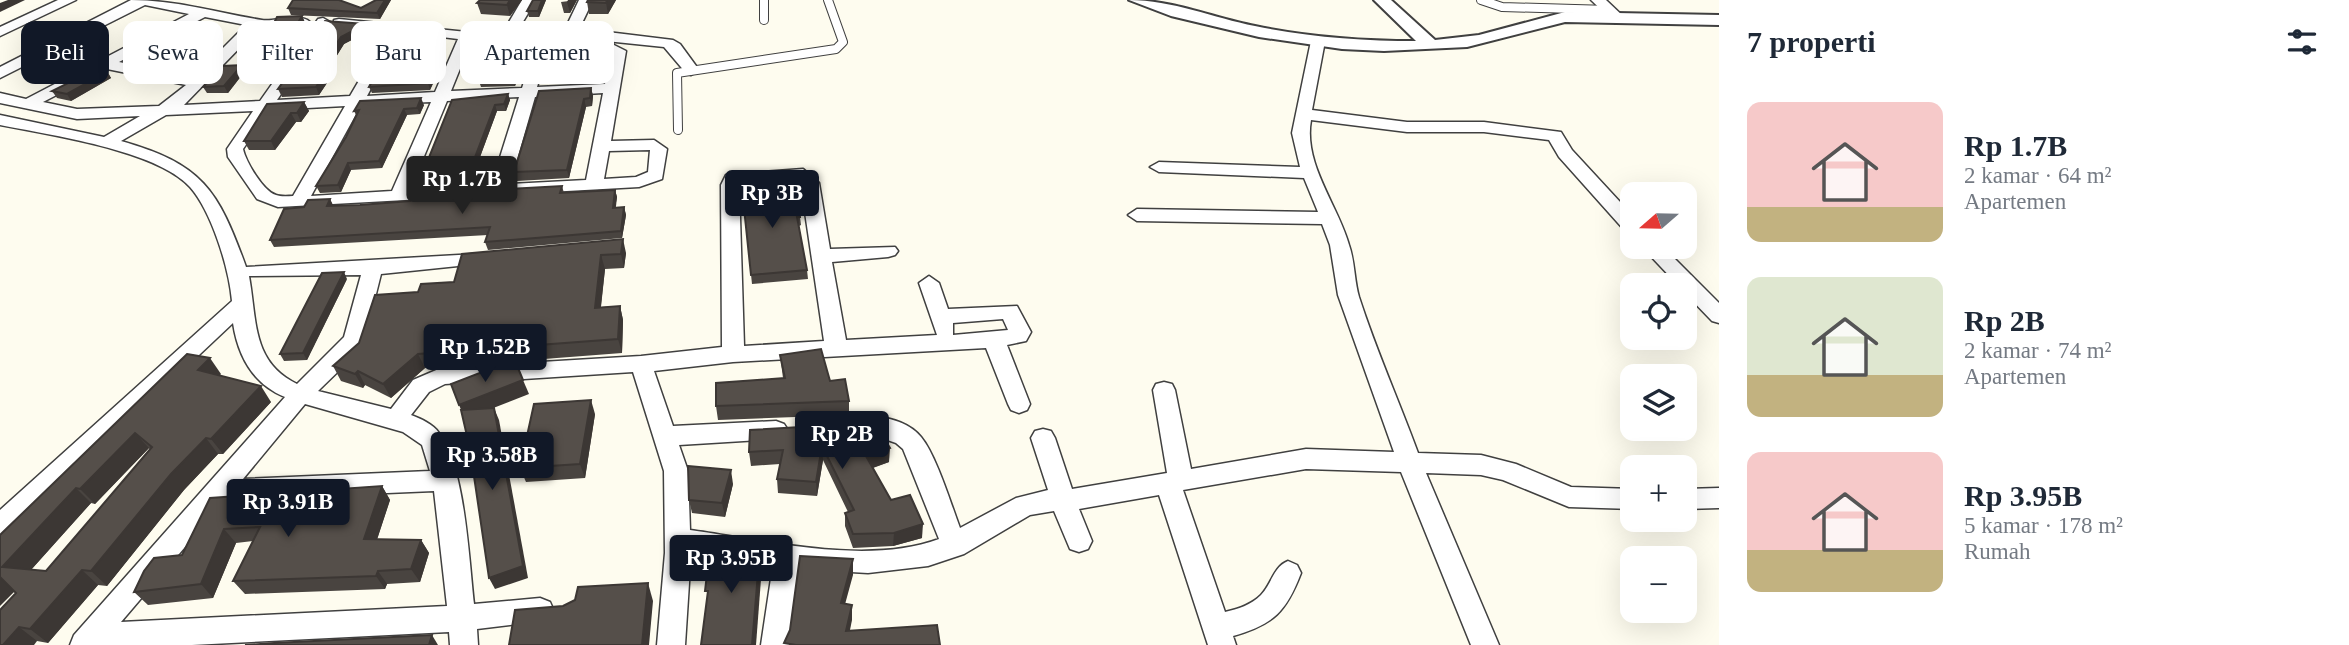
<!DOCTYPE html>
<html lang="id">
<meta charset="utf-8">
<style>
body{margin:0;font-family:Georgia,serif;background:#f6f6f7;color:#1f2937;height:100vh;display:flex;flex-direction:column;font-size:26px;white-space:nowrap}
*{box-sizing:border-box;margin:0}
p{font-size:23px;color:#747a83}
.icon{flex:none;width:38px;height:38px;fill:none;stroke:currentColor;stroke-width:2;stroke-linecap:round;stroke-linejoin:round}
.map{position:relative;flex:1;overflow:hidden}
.drawer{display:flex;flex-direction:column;background:#fff;width:630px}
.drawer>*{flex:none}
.banner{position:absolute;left:21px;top:21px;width:665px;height:63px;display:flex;gap:14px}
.needle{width:46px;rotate:250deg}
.fabs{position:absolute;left:1620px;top:182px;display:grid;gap:14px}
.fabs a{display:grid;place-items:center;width:77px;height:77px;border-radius:14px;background:#fff;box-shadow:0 7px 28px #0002;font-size:35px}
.price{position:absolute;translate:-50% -60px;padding:0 16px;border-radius:7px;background:#111827;color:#fff;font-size:23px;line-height:46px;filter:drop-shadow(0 2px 4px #0008)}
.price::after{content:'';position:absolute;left:50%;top:42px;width:21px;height:16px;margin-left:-10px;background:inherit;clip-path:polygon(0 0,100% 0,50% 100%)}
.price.on{background:#222;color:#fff}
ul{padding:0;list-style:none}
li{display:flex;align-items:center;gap:21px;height:175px;padding:0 28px}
li span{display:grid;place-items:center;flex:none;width:196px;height:140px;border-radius:14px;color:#555}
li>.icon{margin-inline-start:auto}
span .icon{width:84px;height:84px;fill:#fffc;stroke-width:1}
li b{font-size:30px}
h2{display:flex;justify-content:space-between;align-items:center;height:84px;padding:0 28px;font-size:30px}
.pill{padding:0 24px;border-radius:14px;background:#fff;box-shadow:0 7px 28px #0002;font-size:24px;line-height:63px}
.pill.on{background:#111827;color:#fff}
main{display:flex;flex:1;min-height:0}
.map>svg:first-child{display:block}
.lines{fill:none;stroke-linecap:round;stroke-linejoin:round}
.service-casing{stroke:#404040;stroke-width:10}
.minor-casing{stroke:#404040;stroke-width:3}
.tertiary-casing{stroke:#404040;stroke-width:4}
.service{stroke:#fff;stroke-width:8}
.minor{fill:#fff;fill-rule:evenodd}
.tertiary{fill:#fff;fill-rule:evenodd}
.wall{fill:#494440;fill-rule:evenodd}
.shaded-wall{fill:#3c3734}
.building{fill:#554f4a;stroke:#3c3734;stroke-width:2;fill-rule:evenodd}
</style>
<main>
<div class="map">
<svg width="1719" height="645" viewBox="0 0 1719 645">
<rect width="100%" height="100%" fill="#fefcef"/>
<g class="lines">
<defs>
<g id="service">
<polyline points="764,0 764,20"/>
<polyline points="1481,0 1502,7 1609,10"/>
<polyline points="678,130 677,73 836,49 843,42 828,0"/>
</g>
<g id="minor">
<polygon points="58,0 76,0 0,36 0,27"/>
<path d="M131,0C176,0 218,13 262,20C276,22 299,12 310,22L303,26L257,30L184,105L260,101L318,19L323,18L330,22L277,100L350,96L388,31L334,26V20L339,19L467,32L472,39L451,91L522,88L537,42L571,36L568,23L579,0H593L582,23L583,29L673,40L680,44L699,70L691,75L686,73L664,47L606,41L626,51L611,141L654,140L667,149L662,179L639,187L278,207L257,199L228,157L227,149L253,111L166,115L121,141C202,164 218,189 246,267L494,253L497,257L494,261L487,263L381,274L365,338L354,356L318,391L391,409L413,380L441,368L641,356L722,347L721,185L726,175L732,174L803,169L819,183L830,249L895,247L898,251L895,255L888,257L832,262L846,340L937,335L919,283L929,276L939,283L948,309L1017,306L1031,332L1026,341L1007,345L1030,404L1027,410L1019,413L1011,410L1008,404L986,348L733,362L654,371L673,426L776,421L784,424L788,430L784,436L776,439L679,445L688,471L690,530C764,540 867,566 939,539L903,449L896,443L873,435L826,437L818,434L814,428L818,422C846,412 900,411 921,437C936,455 951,504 960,528L1016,498L1048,490L1031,438L1035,431L1043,429L1051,431L1055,438L1072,489L1167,473L1153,390L1156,384L1164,382L1172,384L1175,390L1191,469L1306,449L1394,452L1338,295L1330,245L1322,224L1137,221L1128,215L1137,209L1318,212L1304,178L1159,172L1150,167L1159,162L1300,167L1292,133L1311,41L1313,38H1323L1325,41L1312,110L1407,122H1484L1561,132L1572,150L1633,216V234L1626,232L1559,157L1549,140L1484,132H1407L1311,120C1303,164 1338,205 1349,245C1355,262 1354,280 1359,297C1376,350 1399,401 1418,453L1481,455L1516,464L1571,487L1633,489V509L1569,507L1503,480L1481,475L1426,473L1499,645H1471L1401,472L1306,469L1183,490L1225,612C1238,609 1251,605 1261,595C1272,584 1273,567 1288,561L1297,565L1301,573C1286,612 1274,624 1233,636L1236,645H1208L1159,495L1079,509L1092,541L1088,549L1079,552L1070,549L1054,511L1030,515L964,554L928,566L868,573L799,569L789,645H761L773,565L691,552L685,645H657L665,553L664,471L633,372L445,384L429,392L411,415C421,419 433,424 439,433C465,466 469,561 474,604L540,598L550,602L554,611L550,620L477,629L478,645H450L449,632L192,645H70L74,635L285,397C253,384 238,356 233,323L9,534L0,537V510L232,301C229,268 212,212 190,187C157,150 49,135 0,125V115L104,137L140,116L77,119L0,103V93L26,99L189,14L145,5L0,78V67ZM205,17L246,25L194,77L119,62ZM401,32L458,39L435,92L367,96ZM581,45L611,53L605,84L537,87L549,47ZM107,69L186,85L159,106L77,109L43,102ZM603,93L586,180L510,184L535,97ZM519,97L491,186L410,190L447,101ZM431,102L392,191L311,196L361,105ZM345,106L293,196C288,196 281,197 276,195C263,191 246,162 243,149L270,110ZM650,150L648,172L636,177L604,179L609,151ZM793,179L801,185L824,341L744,346L739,185ZM361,275L344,337L297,384C251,362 257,319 249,276ZM1003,319L1008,330L953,335V323ZM305,404L403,432L422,445L430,471L243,479ZM434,491L447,606L121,622L225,500Z"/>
<polygon points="522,0 536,0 521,25 511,25 509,22"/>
<polygon points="1591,0 1606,0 1624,17 1612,20"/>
<polygon points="1642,247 1663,247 1719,303 1719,323 1712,321 1685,293 1685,285 1678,285"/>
<polygon points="1719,488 1719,508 1685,509 1685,489"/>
</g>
<path id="tertiary" d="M1129,0C1172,0 1214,18 1255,26C1308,37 1362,41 1416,41L1374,0H1391L1435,40L1479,35L1565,12L1719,15V25L1565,22L1467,47L1384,51L1342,49L1259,37L1171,16Z"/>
</defs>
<use href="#service" class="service-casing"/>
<use href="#minor" class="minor-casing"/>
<use href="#tertiary" class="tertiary-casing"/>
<use href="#service" class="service"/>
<use href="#minor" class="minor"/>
<use href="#tertiary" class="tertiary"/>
</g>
<g class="wall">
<polygon points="376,0 391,0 380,19 291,15 288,8 361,8"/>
<polygon points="522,0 510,16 481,14 477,3"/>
<polygon points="533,0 546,0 539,17 529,17 527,11"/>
<polygon points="577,0 570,13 564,13 561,2"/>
<polygon points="616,0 608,14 589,14 587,2"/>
<polygon points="302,16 308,29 301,38 278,39 272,27"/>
<polygon points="319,29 369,31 344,44 326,73 329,80 319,95 282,97 278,89 292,75 321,34"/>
<polygon points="502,39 488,68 520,73 515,86 481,87 479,81"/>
<polygon points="600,53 595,82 569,83 567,76"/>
<polygon points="104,65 111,78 71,101 57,98 52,91"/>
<polygon points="242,65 245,71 228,93 207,93 203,87"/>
<polygon points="436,77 430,90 372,93 369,87"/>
<polygon points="591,88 593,96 592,106 586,107 569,178 517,181 514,172"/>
<polygon points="508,94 510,100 506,111 497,111 470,184 423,187 420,180 452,100"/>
<polygon points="304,102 309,111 301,122 296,122 275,150 249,150 244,141"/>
<polygon points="424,105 420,114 407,115 382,168 351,170 341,192 320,193 316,186 346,137 356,115 354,111"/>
<polygon points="741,179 800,217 801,225 799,226 807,270 808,279 752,284"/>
<polygon points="562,186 564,193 615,190 617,197 615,208 624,207 626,215 622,238 488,250 485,242 488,235 274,247 270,240 304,207 330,199 333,206 360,205 410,201 462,192 464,198 507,196"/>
<polygon points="626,253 624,268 605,269 601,307 620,306 623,320 622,353 425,368 391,398 365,385 363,388 341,381 333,366 418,292 454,282 462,254"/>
<polygon points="347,279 307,360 284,361 280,354"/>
<polygon points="780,355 830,381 849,401 849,415 718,420 716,406 783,378"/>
<path d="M221,374L219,375L271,402L223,454H218L184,490L107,586L98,585L48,643L37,641L0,645L16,593L0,535ZM149,448L150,450L46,571L31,570L91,503L95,504Z"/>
<polygon points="595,414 585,478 526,482 520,468"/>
<polygon points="854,429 889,462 873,468 891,500 922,538 893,546 853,548 845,526 845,513 848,512 823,460 817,496 778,493 777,479 780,464 751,466 749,452"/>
<polygon points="733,484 725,517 692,513 689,500"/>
<polygon points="382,486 390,500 377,539 421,540 429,553 420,582 387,584 385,589 245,594 233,581 253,541 236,543 213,598 148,605 134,592 182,555 210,498"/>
</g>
<g class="shaded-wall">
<polygon points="8,0 25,0 0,12 0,3"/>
<polygon points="385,0 391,0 380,19 377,13"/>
<polygon points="510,0 522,0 510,16 507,5"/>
<polygon points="542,0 546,0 539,17 538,11"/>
<polygon points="568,0 577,0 570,13 567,2"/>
<polygon points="607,0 616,0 608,14 606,3"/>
<polygon points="302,16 308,29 301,38 296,26"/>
<polygon points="366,24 369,31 344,44 326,73 329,80 319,95 316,87 318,72 341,37"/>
<polygon points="499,31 502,39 482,81 479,72"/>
<polygon points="599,46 600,53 595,82 593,75"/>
<polygon points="242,65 245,71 228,93 224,86"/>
<polygon points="518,66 520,73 515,86 513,79"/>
<polygon points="433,70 436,77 430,90 428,83"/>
<polygon points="107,72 111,78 71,101 67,94"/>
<polygon points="591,88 593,96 592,106 590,98"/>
<polygon points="508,94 510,100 506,111 504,104"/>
<polygon points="421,98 424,105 420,114 417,108"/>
<polygon points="584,99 586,107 569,178 567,170"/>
<polygon points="304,102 309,111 301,122 297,113"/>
<polygon points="495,105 497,111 470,184 467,178"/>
<polygon points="404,109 407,115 382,168 379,161"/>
<polygon points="291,113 296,122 275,150 271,141"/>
<polygon points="348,163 351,170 341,192 338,185"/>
<polygon points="615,190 617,197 615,215 613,208"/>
<polygon points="330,199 334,207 327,206"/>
<polygon points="624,207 626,215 622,238 621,231"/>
<polygon points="623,239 626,253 624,268 621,254"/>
<polygon points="601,255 605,269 599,322 595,308"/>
<polygon points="344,272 347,279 307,360 303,353"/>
<polygon points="620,306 623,320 622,353 618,339"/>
<polygon points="418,354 425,368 391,398 383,384"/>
<polygon points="210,358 221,374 210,386 198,370"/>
<polygon points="358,371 365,385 363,388 355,374"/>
<polygon points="523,380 529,394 465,419 459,405"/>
<polygon points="261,386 271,402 223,454 211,439"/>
<polygon points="591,400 595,414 585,478 580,464"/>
<polygon points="494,408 499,420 528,578 495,589 489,578"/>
<polygon points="135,433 149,448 95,504 80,489"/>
<polygon points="206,438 218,454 184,490 107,586 91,571 171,474"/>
<polygon points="822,446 823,460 817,496 816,482"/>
<polygon points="890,448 889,462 866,470 866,456"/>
<polygon points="731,470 733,484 725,517 722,503"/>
<polygon points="382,486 390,500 373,552 364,539"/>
<polygon points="76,488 91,503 20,582 2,567"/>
<polygon points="923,524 922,538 893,546 894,533"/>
<polygon points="224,529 236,543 213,598 201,584"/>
<polygon points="421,540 429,553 420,582 411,569"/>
<polygon points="760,549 762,566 756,645 752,645"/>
<polygon points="853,559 853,575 841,619 841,603"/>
<polygon points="82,570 98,585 48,643 30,629"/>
<polygon points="378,571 387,584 385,589 376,576"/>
<polygon points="0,577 16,590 0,606"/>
<polygon points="648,583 653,601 649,645 642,645"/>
<polygon points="852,605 852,620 847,645 846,631"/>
<polygon points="19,627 37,641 34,645 3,645"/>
<polygon points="432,635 438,645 429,645"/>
</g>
<g class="building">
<polygon points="293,0 339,0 361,8 376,0 385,0 377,13 288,8"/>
<polygon points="480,0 510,0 507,5 477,3"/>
<polygon points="533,0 542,0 538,11 527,11"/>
<polygon points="588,0 607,0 606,3 587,2"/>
<polygon points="302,16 296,26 272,27 277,17"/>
<polygon points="325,21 366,24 341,37 318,72 326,72 316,87 278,89 288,75 292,75 325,29 319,29"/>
<polygon points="499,31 479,72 479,32"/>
<polygon points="577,46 599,46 593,75 567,76"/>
<polygon points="104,65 107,72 67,94 52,91"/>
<polygon points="242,65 224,86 203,87 222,66"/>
<polygon points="518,66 513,79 479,81 484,68"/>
<polygon points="433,70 428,83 369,87 377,72"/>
<polygon points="591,88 590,98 584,99 567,170 514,172 539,91"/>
<polygon points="508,94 504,104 495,105 467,178 420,180 452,100"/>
<polygon points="421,98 417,108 404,109 379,161 348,163 338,185 316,186 346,137 359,110 354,111 360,101"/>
<polygon points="304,102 297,113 291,113 271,141 244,141 267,104"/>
<polygon points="755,178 756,182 767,181 768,197 794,194 798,201 800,217 797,217 807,270 751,275 741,179"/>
<polygon points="562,186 560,193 615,190 613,208 624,207 621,231 485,242 490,227 270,240 284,209 304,207 308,200 330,199 327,206 360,205 410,201 413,194 462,192 459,199 507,196 509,189"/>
<polygon points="623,239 621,254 601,255 595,308 620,306 618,339 418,354 383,384 358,371 355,374 333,366 359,343 375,295 418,292 421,284 454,282 462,254"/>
<polygon points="344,272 303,353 280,354 322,273"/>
<polygon points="821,349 830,381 845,379 849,401 716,406 716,383 785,378 780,355"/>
<path d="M187,354L210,358L198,370L261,386L211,439L206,438L171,474L91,571L82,570L30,629L19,627L3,645H0V610L16,593L0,577V535ZM135,433L152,447L46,571L2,567L76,488L80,489Z"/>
<polygon points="518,368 523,380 459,405 451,384 490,369"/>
<polygon points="591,400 580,464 520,468 534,404"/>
<polygon points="494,408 523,566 489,578 470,449 461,410"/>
<polygon points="853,424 854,429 876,425 890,448 866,456 891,500 910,495 923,524 894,533 853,534 845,513 854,510 822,446 816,482 777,479 783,450 749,452 750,430"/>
<polygon points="688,466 731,470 722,503 689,500"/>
<polygon points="382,486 364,539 421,540 411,569 378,571 376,576 233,581 260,527 224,529 201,584 134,592 144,571 154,558 182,555 210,498"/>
<polygon points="711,541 760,549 752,645 701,645 708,591 705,591"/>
<polygon points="800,556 853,559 841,603 852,605 846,631 937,625 940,645 796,645 784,643 790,630"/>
<polygon points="648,583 642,645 509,645 515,610 563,606 575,600 578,587"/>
<polygon points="432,635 429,645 245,645 274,643"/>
</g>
</svg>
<div class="fabs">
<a><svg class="needle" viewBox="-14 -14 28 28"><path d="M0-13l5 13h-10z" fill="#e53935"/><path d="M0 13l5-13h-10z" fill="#747a83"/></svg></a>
<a><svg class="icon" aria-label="locate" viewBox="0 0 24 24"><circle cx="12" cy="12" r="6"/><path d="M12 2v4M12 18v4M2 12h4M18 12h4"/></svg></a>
<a><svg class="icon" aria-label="layers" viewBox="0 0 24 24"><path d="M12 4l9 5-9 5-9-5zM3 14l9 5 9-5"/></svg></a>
<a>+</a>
<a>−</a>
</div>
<b class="price on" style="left:462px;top:216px">Rp 1.7B</b>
<b class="price" style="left:772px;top:230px">Rp 3B</b>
<b class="price" style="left:485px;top:384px">Rp 1.52B</b>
<b class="price" style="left:842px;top:471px">Rp 2B</b>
<b class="price" style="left:492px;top:492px">Rp 3.58B</b>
<b class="price" style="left:288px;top:539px">Rp 3.91B</b>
<b class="price" style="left:731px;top:595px">Rp 3.95B</b>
<div class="banner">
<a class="pill on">Beli</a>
<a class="pill">Sewa</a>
<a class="pill">Filter</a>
<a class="pill">Baru</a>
<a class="pill">Apartemen</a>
</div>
</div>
<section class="drawer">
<h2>7 properti<svg class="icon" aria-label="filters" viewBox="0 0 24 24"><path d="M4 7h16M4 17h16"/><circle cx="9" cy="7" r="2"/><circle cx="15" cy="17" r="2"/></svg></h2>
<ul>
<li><span style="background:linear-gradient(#f6c9c9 75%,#c2b280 0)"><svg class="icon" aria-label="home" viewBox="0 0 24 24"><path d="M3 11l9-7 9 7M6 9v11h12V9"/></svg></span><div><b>Rp 1.7B</b><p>2 kamar · 64 m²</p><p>Apartemen</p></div></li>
<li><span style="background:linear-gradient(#dfe7d0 70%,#c2b280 0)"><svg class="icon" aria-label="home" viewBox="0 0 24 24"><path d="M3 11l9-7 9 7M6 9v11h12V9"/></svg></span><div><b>Rp 2B</b><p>2 kamar · 74 m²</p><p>Apartemen</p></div></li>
<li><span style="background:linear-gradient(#f6c9c9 70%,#c2b280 0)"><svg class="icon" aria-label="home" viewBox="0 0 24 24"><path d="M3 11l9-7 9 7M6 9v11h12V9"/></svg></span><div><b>Rp 3.95B</b><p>5 kamar · 178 m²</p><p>Rumah</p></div></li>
</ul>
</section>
</main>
